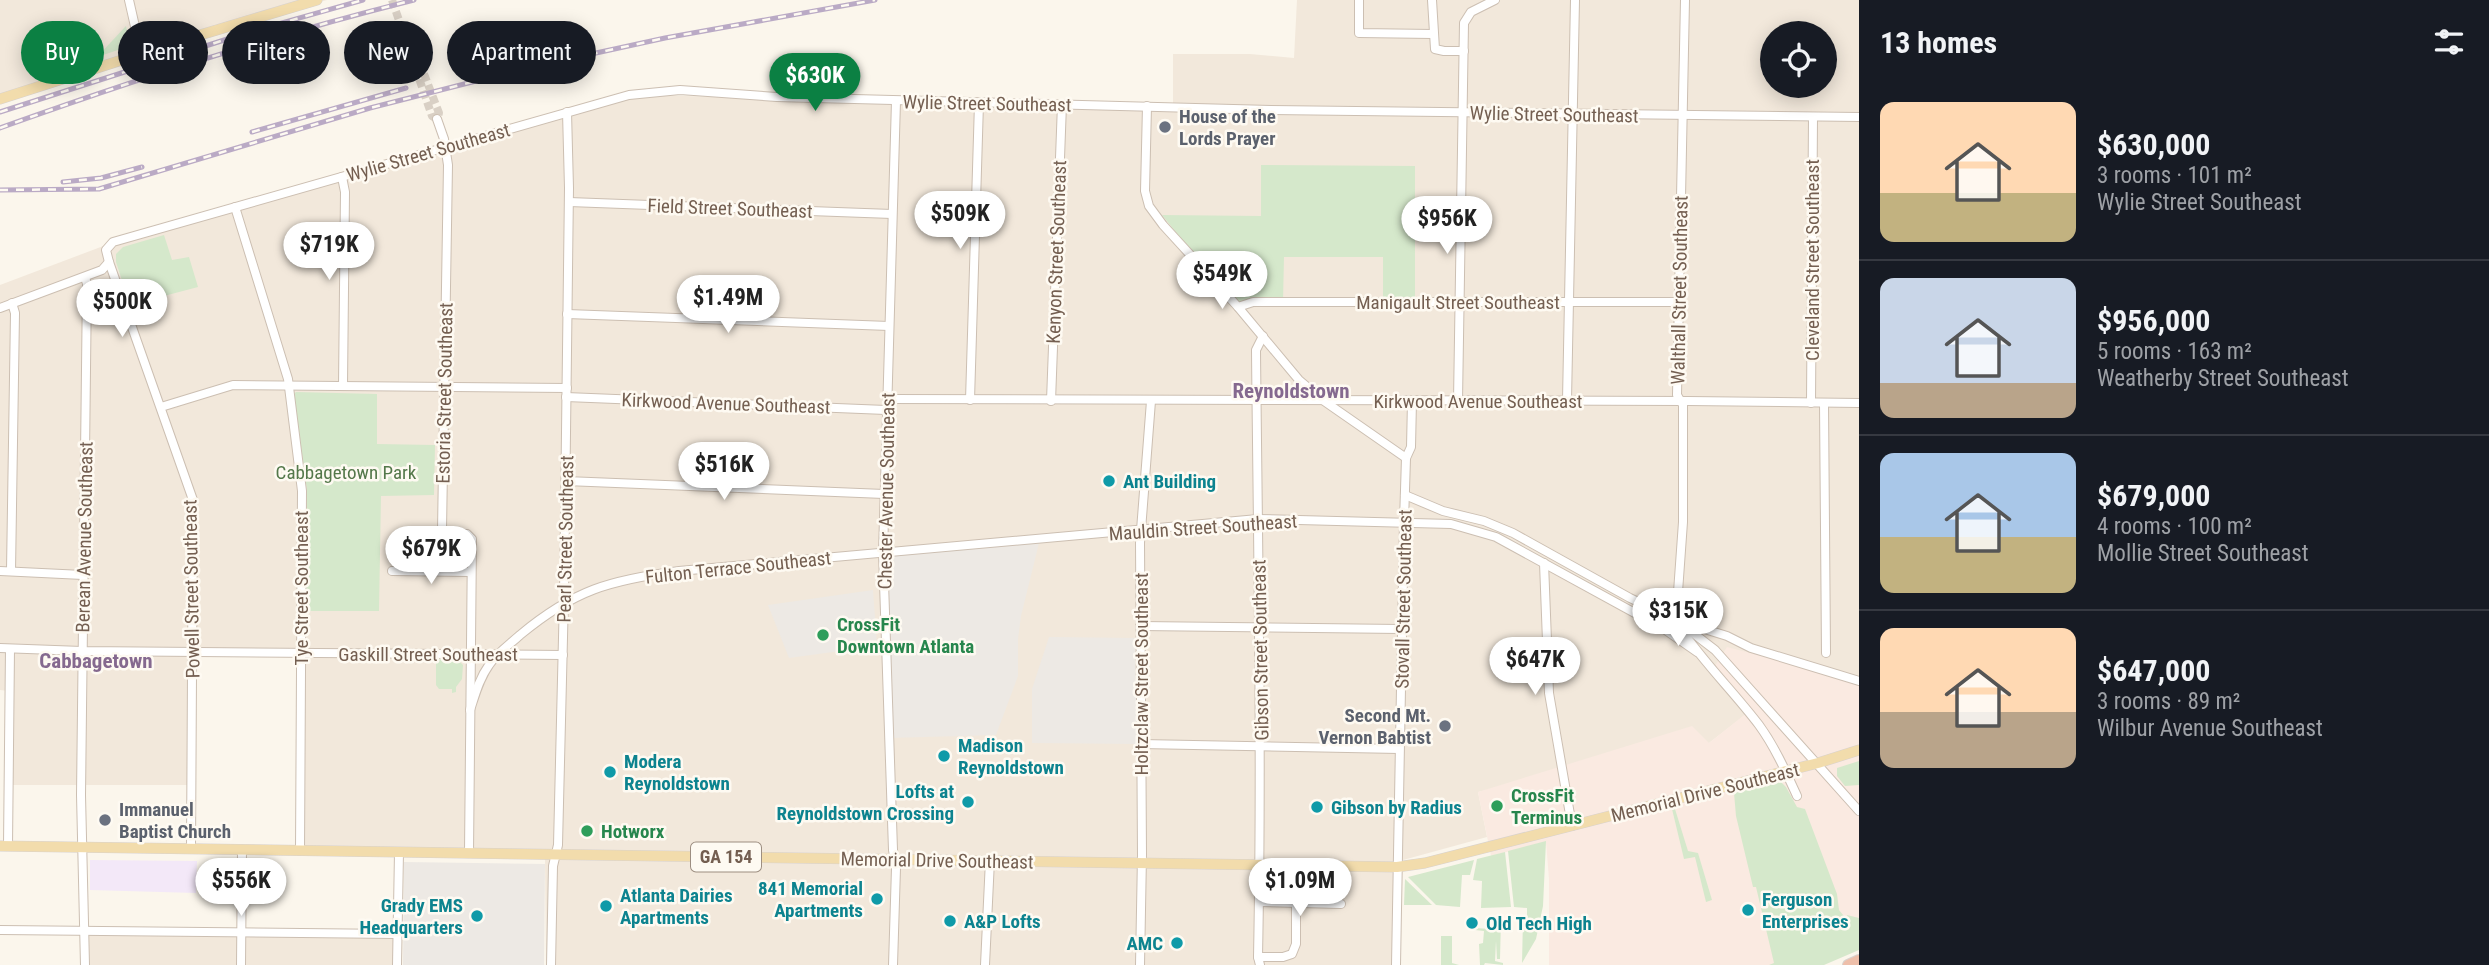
<!DOCTYPE html>
<meta charset="utf-8">
<style>
body{margin:0;font-family:"Roboto Condensed",sans-serif;background:#20242c;color:#f1f3f6;height:100vh;display:flex;flex-direction:column;font-size:26px;white-space:nowrap}
*{box-sizing:border-box;margin:0}
p{font-size:23px;color:#9ea1a6}
.icon{flex:none;width:38px;height:38px;fill:none;stroke:currentColor;stroke-width:2;stroke-linecap:round;stroke-linejoin:round}
.map{position:relative;flex:1;overflow:hidden}
.panel{display:flex;flex-direction:column;background:#171b24;width:630px}
.panel>*{flex:none}
.guide{position:absolute;left:21px;top:21px;width:665px;height:63px;display:flex;gap:14px}
.buttons{position:absolute;left:1760px;top:21px;display:grid;gap:14px}
.buttons a{display:grid;place-items:center;width:77px;height:77px;border-radius:50%;background:#171b24;box-shadow:0 4px 18px #0003;font-size:35px}
.price{position:absolute;translate:-50% -60px;padding:0 16px;border-radius:24px;background:#fff;color:#222;font-size:23px;line-height:46px;filter:drop-shadow(0 2px 4px #0008)}
.price::after{content:'';position:absolute;left:50%;top:42px;width:21px;height:16px;margin-left:-10px;background:inherit;clip-path:polygon(0 0,100% 0,50% 100%)}
.price.selected{background:#0b8043;color:#fff}
ul{padding:0;list-style:none}
li{display:flex;align-items:center;gap:21px;height:175px;padding:0 21px}
li+li{border-top:2px solid #363941}
li span{display:grid;place-items:center;flex:none;width:196px;height:140px;border-radius:14px;color:#555}
li>.icon{margin-inline-start:auto}
span .icon{width:84px;height:84px;fill:#fffc;stroke-width:1}
li b{font-size:30px}
h2{display:flex;justify-content:space-between;align-items:center;height:84px;padding:0 21px;font-size:30px}
.tag{padding:0 24px;border-radius:32px;background:#171b24;box-shadow:0 4px 18px #0003;font-size:24px;line-height:63px}
.tag.selected{background:#0b8043;color:#fff}
main{display:flex;flex:1;min-height:0}
.map>svg:first-child{display:block}
.residential{fill:#f2e8db;fill-rule:evenodd}
.commercial{fill:#faeae1}
.industrial{fill:#ede9e4}
.education{fill:#f3e8f8}
.green{fill:#d5e8cb}
.lines{fill:none;stroke-linecap:round;stroke-linejoin:round}
.minor-tunnel{stroke:#d9d0c5;stroke-width:8;stroke-dasharray:8 4;stroke-linecap:butt}
.minor-casing{stroke:#ccbfb2;stroke-width:10}
.major-casing{stroke:#d8d2ce;stroke-width:11}
.highway-casing{stroke:#d8d2ce;stroke-width:12}
.minor{stroke:#fff;stroke-width:8}
.major{stroke:#f2dcac;stroke-width:10}
.highway{stroke:#eebfaa;stroke-width:10}
.rail-casing{stroke:#baaac5;stroke-width:5}
.rail{stroke:#fefaf2;stroke-width:2.5;stroke-dasharray:8;stroke-linecap:butt}
.worship-dot{fill:#6b7280;stroke:#fefaf2;stroke-width:2.5}
.culture-dot{fill:#0f9aa8;stroke:#fefaf2;stroke-width:2.5}
.leisure-dot{fill:#2e9e5b;stroke:#fefaf2;stroke-width:2.5}
.labels{text-anchor:middle;stroke-width:5;stroke-linejoin:round;paint-order:stroke}
.shield{fill:#fefaf2;stroke:#9d8e81;stroke-width:2}
.shield-label{font-size:18px;font-weight:bold;fill:#745f51}
.street-label{font-size:19px;fill:#745f51;stroke:#fefaf2}
.worship-label{font-size:19px;font-weight:bold;fill:#5b616d;stroke:#fefaf2;text-anchor:start}
.park-label{font-size:19px;fill:#54784a;stroke:#fefaf2}
.culture-label{font-size:19px;font-weight:bold;fill:#0d838f;stroke:#fefaf2;text-anchor:start}
.leisure-label{font-size:19px;font-weight:bold;fill:#27864d;stroke:#fefaf2;text-anchor:start}
.neighbourhood-label{font-size:21px;font-weight:bold;fill:#85698f;stroke:#fefaf2}
</style>
<main>
<div class="map">
<svg width="1859" height="965" viewBox="0 0 1859 965">
<rect width="100%" height="100%" fill="#fbf6ec"/>
<g class="residential">
<polygon points="0,0 327,0 82,70 0,99"/>
<path d="M1297,0H1859V681L1749,712L1709,743L1478,792L1487,837L1403,860L1396,965H546L545,854L300,851L302,650H193L188,785H9V691L0,690V285L106,245L645,95L912,102L1173,112V54H1250L1294,58ZM1773,33H1825V86H1773ZM294,394H377V444L434,495H381L307,491Z"/>
<polygon points="87,929 400,934 399,965 87,965"/>
</g>
<polygon class="commercial" points="1727,647 1859,681 1859,948 1818,965 1549,965 1549,879 1546,842 1491,856 1478,792 1692,726 1709,743 1748,712 1713,669"/>
<g class="industrial">
<polygon points="1040,539 1021,616 1018,639 1018,676 996,735 889,738 884,553"/>
<polygon points="873,590 877,646 789,658 768,605"/>
<polygon points="1049,637 1135,638 1137,744 1032,743 1032,689"/>
<polygon points="404,862 545,864 544,965 403,965"/>
</g>
<polygon class="education" points="90,860 197,861 196,893 90,890"/>
<g class="green">
<polygon points="126,26 130,46 97,57"/>
<polygon points="1261,165 1415,166 1415,303 1383,303 1383,257 1284,257 1283,302 1232,302 1162,215 1261,216"/>
<polygon points="164,235 172,260 189,257 198,287 130,305 116,262 116,254 123,247"/>
<polygon points="296,392 377,394 377,444 435,445 434,495 381,496 379,611 306,611 307,491 294,394"/>
<polygon points="436,659 457,659 463,665 462,679 456,687 456,692 452,693 452,689 439,689 436,685"/>
<polygon points="1859,761 1859,785 1845,786 1837,776 1837,768"/>
<polygon points="1781,782 1786,787 1797,807 1805,809 1837,894 1839,910 1848,921 1847,915 1859,918 1859,950 1824,965 1769,965 1774,963 1756,887 1753,887 1736,816 1734,793"/>
<polygon points="1672,809 1675,809 1688,851 1698,853 1712,900 1706,902 1695,857 1684,859"/>
<polygon points="1546,841 1543,906 1536,939 1522,963 1523,919 1524,915 1527,915 1527,908 1514,907 1508,851"/>
<polygon points="1505,852 1511,907 1481,908 1482,881 1473,880 1477,859"/>
<polygon points="1474,860 1470,875 1462,875 1460,907 1436,905 1408,877"/>
<polygon points="1405,879 1432,905 1404,905"/>
<polygon points="1490,918 1501,919 1500,959 1497,959 1496,941 1495,961 1503,963 1503,965 1485,963 1484,965 1480,965 1479,944 1483,943 1484,931 1475,930 1475,928 1490,929"/>
<polygon points="1441,936 1452,936 1452,963 1459,965 1441,965"/>
</g>
<g class="lines">
<g class="minor-tunnel">
<polyline points="392,0 432,116 437,119"/>
<polyline points="411,40 439,113 437,119"/>
</g>
<defs>
<g id="minor">
<polyline points="129,0 141,53"/>
<polyline points="1359,0 1359,33 1433,34"/>
<polyline points="1432,0 1435,49 1444,51 1464,51"/>
<polyline points="1147,106 1145,191 1149,206 1163,225 1238,307 1299,380 1324,401 1406,458"/>
<polyline points="437,119 444,139 448,165 442,530 446,534 467,534 472,539 469,853"/>
<polyline points="342,177 345,192 343,386"/>
<polyline points="569,202 892,214"/>
<polyline points="235,207 288,379 302,491 300,851"/>
<polyline points="1238,307 1253,302 1679,302"/>
<polyline points="0,308 102,270 109,262"/>
<polyline points="567,314 889,326"/>
<polyline points="566,397 886,410"/>
<polyline points="887,399 1688,401 1859,403"/>
<polyline points="970,400 979,103"/>
<polyline points="1567,400 1575,0"/>
<polyline points="1051,401 1062,104"/>
<polyline points="1458,401 1464,23 1471,12 1495,0"/>
<polyline points="1811,403 1813,117"/>
<polyline points="1824,403 1826,653"/>
<polyline points="161,407 233,385 567,388"/>
<polyline points="566,481 884,494"/>
<polyline points="1405,495 1443,511 1484,521 1513,533 1630,598 1676,620 1715,650 1859,811"/>
<polyline points="1544,563 1549,693 1572,826"/>
<polyline points="0,571 83,575"/>
<polyline points="11,571 15,313 12,303"/>
<polyline points="392,571 471,572"/>
<polyline points="1676,620 1683,522 1683,405 1677,395 1685,0"/>
<polyline points="1682,622 1727,636 1751,648 1859,681"/>
<polyline points="1140,626 1401,629"/>
<path d="M1681,629C1704,663 1734,692 1759,725C1775,747 1786,772 1797,796"/>
<polyline points="0,648 82,651 563,655"/>
<path d="M470,710C475,695 479,679 489,665C497,653 509,645 520,635C574,590 610,580 679,571L1258,519L1451,524L1496,537L1664,629L1697,652"/>
<polyline points="1141,744 1399,749"/>
<polyline points="8,846 10,649"/>
<polyline points="191,849 193,500 109,262 106,250 113,242 629,95 680,90 777,97 1271,110 1859,117"/>
<polyline points="1259,902 1341,904"/>
<polyline points="0,930 397,934"/>
<polyline points="1258,957 1283,957 1292,954 1296,944 1296,903"/>
<polyline points="85,965 81,795 87,284 85,277"/>
<polyline points="241,965 242,850"/>
<polyline points="397,965 399,852"/>
<polyline points="551,965 553,866 558,845 564,596 569,188 567,112"/>
<polyline points="893,965 896,868 893,850 883,553 896,101"/>
<polyline points="985,965 990,860"/>
<polyline points="1140,965 1142,855 1140,543 1151,401"/>
<path d="M1260,965L1258,957C1262,754 1258,552 1256,350L1263,336"/>
<polyline points="1396,965 1404,522 1406,458 1411,447 1412,401"/>
</g>
<g id="major">
<polyline points="0,99 200,35 317,0"/>
<polyline points="0,846 1397,867 1425,863 1818,763 1859,750"/>
</g>
<polyline id="highway" points="1848,965 1859,960"/>
</defs>
<use href="#minor" class="minor-casing"/>
<use href="#major" class="major-casing"/>
<use href="#highway" class="highway-casing"/>
<use href="#minor" class="minor"/>
<use href="#major" class="major"/>
<use href="#highway" class="highway"/>
<defs>
<g id="rail">
<polyline points="0,112 246,33 363,0"/>
<path d="M0,128C136,79 274,35 414,0"/>
<polyline points="252,132 406,88"/>
<polyline points="63,182 101,178 142,167"/>
<polyline points="0,190 99,189 370,108 527,68 665,38 875,0"/>
</g>
</defs>
<use href="#rail" class="rail-casing"/>
<use href="#rail" class="rail"/>
</g>
<g class="worship-dot">
<circle cx="1165" cy="127" r="7"/>
<circle cx="1445" cy="726" r="7"/>
<circle cx="105" cy="820" r="7"/>
</g>
<g class="culture-dot">
<circle cx="1109" cy="481" r="7"/>
<circle cx="944" cy="756" r="7"/>
<circle cx="610" cy="772" r="7"/>
<circle cx="968" cy="802" r="7"/>
<circle cx="1317" cy="807" r="7"/>
<circle cx="877" cy="899" r="7"/>
<circle cx="606" cy="906" r="7"/>
<circle cx="1748" cy="910" r="7"/>
<circle cx="477" cy="916" r="7"/>
<circle cx="950" cy="921" r="7"/>
<circle cx="1472" cy="923" r="7"/>
<circle cx="1177" cy="943" r="7"/>
</g>
<g class="leisure-dot">
<circle cx="823" cy="635" r="7"/>
<circle cx="1497" cy="806" r="7"/>
<circle cx="587" cy="831" r="7"/>
</g>
<g class="labels">
<rect class="shield" x="691" y="842.5" width="70" height="29" rx="5"/>
<g class="shield-label">
<text x="726" y="863">GA 154</text>
</g>
<g class="street-label">
<text transform="translate(987 103) rotate(1)" y="7">Wylie Street Southeast</text>
<text transform="translate(1554 114) rotate(1)" y="7">Wylie Street Southeast</text>
<text transform="translate(428 152) rotate(-16)" y="7">Wylie Street Southeast</text>
<text transform="translate(730 208) rotate(2)" y="7">Field Street Southeast</text>
<text transform="translate(1056 252) rotate(-88)" y="7">Kenyon Street Southeast</text>
<text transform="translate(1812 260) rotate(-90)" y="7">Cleveland Street Southeast</text>
<text transform="translate(1679 290) rotate(-89)" y="7">Walthall Street Southeast</text>
<text x="1458" y="309">Manigault Street Southeast</text>
<text transform="translate(444 393) rotate(-89)" y="7">Estoria Street Southeast</text>
<text x="1478" y="408">Kirkwood Avenue Southeast</text>
<text transform="translate(726 403) rotate(2)" y="7">Kirkwood Avenue Southeast</text>
<text transform="translate(886 491) rotate(-89)" y="7">Chester Avenue Southeast</text>
<text transform="translate(1203 527) rotate(-4)" y="7">Mauldin Street Southeast</text>
<text transform="translate(84 537) rotate(-89)" y="7">Berean Avenue Southeast</text>
<text transform="translate(565 539) rotate(-89)" y="7">Pearl Street Southeast</text>
<text transform="translate(738 567) rotate(-6)" y="7">Fulton Terrace Southeast</text>
<text transform="translate(301 588) rotate(-90)" y="7">Tye Street Southeast</text>
<text transform="translate(191 589) rotate(-91)" y="7">Powell Street Southeast</text>
<text transform="translate(1403 599) rotate(-89)" y="7">Stovall Street Southeast</text>
<text transform="translate(1260 650) rotate(-91)" y="7">Gibson Street Southeast</text>
<text x="428" y="661">Gaskill Street Southeast</text>
<text transform="translate(1141 674) rotate(-90)" y="7">Holtzclaw Street Southeast</text>
<text transform="translate(1705 792) rotate(-14)" y="7">Memorial Drive Southeast</text>
<text transform="translate(937 860) rotate(1)" y="7">Memorial Drive Southeast</text>
</g>
<g class="worship-label">
<text x="1179" y="123">House of the<tspan x="1179" dy="22">Lords Prayer</tspan></text>
<text x="1431" y="722" text-anchor="end">Second Mt.<tspan x="1431" dy="22">Vernon Babtist</tspan></text>
<text x="119" y="816">Immanuel<tspan x="119" dy="22">Baptist Church</tspan></text>
</g>
<g class="park-label">
<text x="346" y="479">Cabbagetown Park</text>
</g>
<g class="culture-label">
<text x="1123" y="488">Ant Building</text>
<text x="958" y="752">Madison<tspan x="958" dy="22">Reynoldstown</tspan></text>
<text x="624" y="768">Modera<tspan x="624" dy="22">Reynoldstown</tspan></text>
<text x="954" y="798" text-anchor="end">Lofts at<tspan x="954" dy="22">Reynoldstown Crossing</tspan></text>
<text x="1331" y="814">Gibson by Radius</text>
<text x="863" y="895" text-anchor="end">841 Memorial<tspan x="863" dy="22">Apartments</tspan></text>
<text x="620" y="902">Atlanta Dairies<tspan x="620" dy="22">Apartments</tspan></text>
<text x="1762" y="906">Ferguson<tspan x="1762" dy="22">Enterprises</tspan></text>
<text x="463" y="912" text-anchor="end">Grady EMS<tspan x="463" dy="22">Headquarters</tspan></text>
<text x="964" y="928">A&amp;P Lofts</text>
<text x="1486" y="930">Old Tech High</text>
<text x="1163" y="950" text-anchor="end">AMC</text>
</g>
<g class="leisure-label">
<text x="837" y="631">CrossFit<tspan x="837" dy="22">Downtown Atlanta</tspan></text>
<text x="1511" y="802">CrossFit<tspan x="1511" dy="22">Terminus</tspan></text>
<text x="601" y="838">Hotworx</text>
</g>
<g class="neighbourhood-label">
<text x="1291" y="398">Reynoldstown</text>
<text x="96" y="668">Cabbagetown</text>
</g>
</g>
</svg>
<div class="buttons">
<a><svg class="icon" aria-label="locate" viewBox="0 0 24 24"><circle cx="12" cy="12" r="6"/><path d="M12 2v4M12 18v4M2 12h4M18 12h4"/></svg></a>
</div>
<b class="price selected" style="left:815px;top:113px">$630K</b>
<b class="price" style="left:960px;top:251px">$509K</b>
<b class="price" style="left:1447px;top:256px">$956K</b>
<b class="price" style="left:329px;top:282px">$719K</b>
<b class="price" style="left:1222px;top:311px">$549K</b>
<b class="price" style="left:728px;top:335px">$1.49M</b>
<b class="price" style="left:122px;top:339px">$500K</b>
<b class="price" style="left:724px;top:502px">$516K</b>
<b class="price" style="left:431px;top:586px">$679K</b>
<b class="price" style="left:1678px;top:648px">$315K</b>
<b class="price" style="left:1535px;top:697px">$647K</b>
<b class="price" style="left:241px;top:918px">$556K</b>
<b class="price" style="left:1300px;top:918px">$1.09M</b>
<div class="guide">
<a class="tag selected">Buy</a>
<a class="tag">Rent</a>
<a class="tag">Filters</a>
<a class="tag">New</a>
<a class="tag">Apartment</a>
</div>
</div>
<section class="panel">
<h2>13 homes<svg class="icon" aria-label="filters" viewBox="0 0 24 24"><path d="M4 7h16M4 17h16"/><circle cx="9" cy="7" r="2"/><circle cx="15" cy="17" r="2"/></svg></h2>
<ul>
<li><span style="background:linear-gradient(#ffd9b3 65%,#c2b280 0)"><svg class="icon" aria-label="home" viewBox="0 0 24 24"><path d="M3 11l9-7 9 7M6 9v11h12V9"/></svg></span><div><b>$630,000</b><p>3 rooms · 101 m²</p><p>Wylie Street Southeast</p></div></li>
<li><span style="background:linear-gradient(#c9d6e8 75%,#b9a48a 0)"><svg class="icon" aria-label="home" viewBox="0 0 24 24"><path d="M3 11l9-7 9 7M6 9v11h12V9"/></svg></span><div><b>$956,000</b><p>5 rooms · 163 m²</p><p>Weatherby Street Southeast</p></div></li>
<li><span style="background:linear-gradient(#a9c7e8 60%,#c2b280 0)"><svg class="icon" aria-label="home" viewBox="0 0 24 24"><path d="M3 11l9-7 9 7M6 9v11h12V9"/></svg></span><div><b>$679,000</b><p>4 rooms · 100 m²</p><p>Mollie Street Southeast</p></div></li>
<li><span style="background:linear-gradient(#ffd9b3 60%,#b9a48a 0)"><svg class="icon" aria-label="home" viewBox="0 0 24 24"><path d="M3 11l9-7 9 7M6 9v11h12V9"/></svg></span><div><b>$647,000</b><p>3 rooms · 89 m²</p><p>Wilbur Avenue Southeast</p></div></li>
</ul>
</section>
</main>
